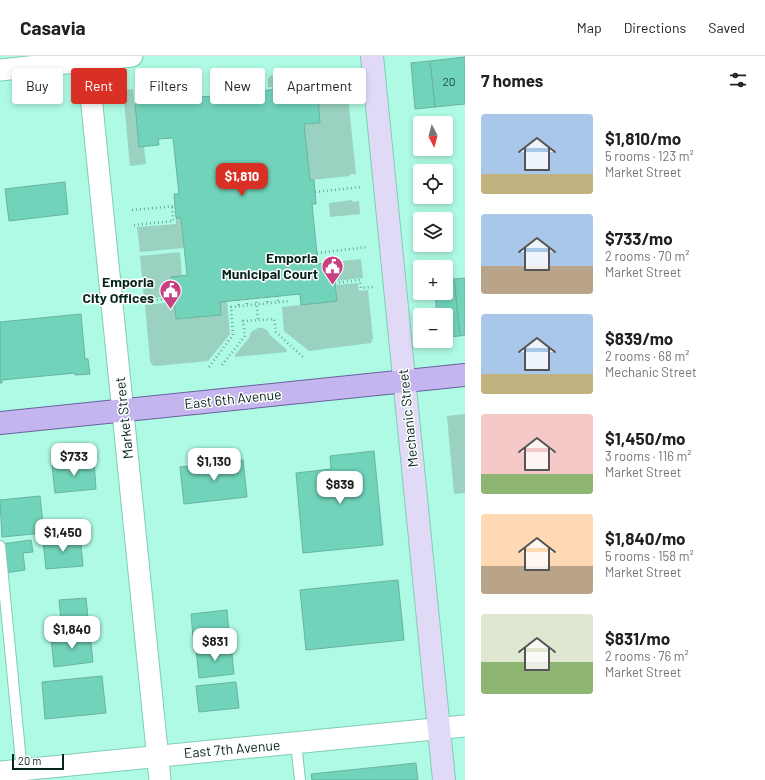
<!DOCTYPE html>
<meta charset="utf-8">
<style>
body{margin:0;font-family:Barlow,sans-serif;background:#f2f2f2;color:#202124;height:100vh;display:flex;flex-direction:column;font-size:15px;white-space:nowrap}
*{box-sizing:border-box;margin:0}
p{font-size:13px;color:#757577}
.icon{flex:none;width:22px;height:22px;fill:none;stroke:currentColor;stroke-width:2;stroke-linecap:round;stroke-linejoin:round}
.map{position:relative;flex:1;overflow:hidden}
.sheet{display:flex;flex-direction:column;background:#fff;width:300px}
.sheet>*{flex:none}
.top-card{position:absolute;left:12px;top:12px;width:380px;height:36px;display:flex;gap:8px}
.needle{width:26px;rotate:174deg}
.buttons{position:absolute;left:413px;top:60px;display:grid;gap:8px}
.buttons a{display:grid;place-items:center;width:40px;height:40px;border-radius:4px;background:#fff;box-shadow:0 2px 6px #0003;font-size:20px}
.scale{position:absolute;left:12px;bottom:10px;width:52px;box-sizing:border-box;padding-left:4px;border:2px solid #05251e;border-top:0;font-size:11px;line-height:14px;white-space:nowrap;color:#05251e;-webkit-text-stroke:3px #fff;paint-order:stroke}
.price{position:absolute;translate:-50% -34px;padding:0 9px;border-radius:8px;background:#fff;color:#222;font-size:13px;line-height:26px;filter:drop-shadow(0 1px 2px #0008)}
.price::after{content:'';position:absolute;left:50%;top:24px;width:12px;height:9px;margin-left:-6px;background:inherit;clip-path:polygon(0 0,100% 0,50% 100%)}
.price.selected{background:#d93025;color:#fff}
ul{padding:0;list-style:none}
li{display:flex;align-items:center;gap:12px;height:100px;padding:0 16px}
li span{display:grid;place-items:center;flex:none;width:112px;height:80px;border-radius:4px;color:#555}
li>.icon{margin-inline-start:auto}
span .icon{width:48px;height:48px;fill:#fffc;stroke-width:1}
li b{font-size:17px}
h2{display:flex;justify-content:space-between;align-items:center;height:48px;padding:0 16px;font-size:17px}
.tag{padding:0 14px;border-radius:4px;background:#fff;box-shadow:0 2px 6px #0003;font-size:14px;line-height:36px}
.tag.selected{background:#d93025;color:#fff}
header{display:flex;align-items:center;gap:24px;box-sizing:border-box;height:56px;padding:0 20px;background:#fff;border-bottom:1px solid #e0e0e0}
header strong{font-size:19px}
nav{display:flex;gap:22px;margin-inline-start:auto;font-size:14px}
main{display:flex;flex:1;min-height:0}
.map>svg:first-child{display:block}
.grass{fill:#9ad1c1}
.building{fill:#71d3b9;stroke:#69b39f}
.lines{fill:none;stroke-linecap:round;stroke-linejoin:round}
.lane-casing{stroke:#81ccb7;stroke-width:12}
.street-casing{stroke:#81ccb7;stroke-width:23}
.secondary-casing{stroke:#81ccb7;stroke-width:24}
.primary-casing{stroke:#67629e;stroke-width:24}
.path{stroke:#6da898;stroke-width:2.5;stroke-dasharray:1 3;stroke-linecap:butt}
.lane{stroke:#fff;stroke-width:10}
.street{stroke:#fff;stroke-width:21}
.secondary{stroke:#e1daf7;stroke-width:22}
.primary{stroke:#c4b5ee;stroke-width:22}
.labels{text-anchor:middle;stroke-width:3;stroke-linejoin:round;paint-order:stroke}
.number-label{font-size:12px;fill:#205045}
.poi-label{font-size:14px;font-weight:bold;fill:#05251e;stroke:#fff;text-anchor:end}
.street-label{font-size:14px;fill:#05251e;stroke:#fff}
</style>
<header>
<strong>Casavia</strong>
<nav><a>Map</a><a>Directions</a><a>Saved</a></nav>
</header>
<main>
<div class="map">
<svg width="465" height="724" viewBox="0 0 465 724">
<rect width="100%" height="100%" fill="#aefae4"/>
<g class="grass">
<polygon points="345,12 356,118 350,118 350,120 310,124 304,68 320,66 317,30 305,31 303,16"/>
<polygon points="295,17 297,31 272,34 272,31 268,31 268,23 270,20"/>
<polygon points="133,33 139,91 144,91 146,108 130,110 123,34"/>
<polygon points="352,144 353,146 359,145 360,158 330,161 329,147"/>
<polygon points="176,162 181,162 184,192 140,196 137,171 176,168"/>
<polygon points="180,196 182,220 173,240 144,243 140,200"/>
<polygon points="361,203 363,222 335,225 333,206"/>
<polygon points="358,227 359,235 368,234 373,283 371,287 309,295 284,275 282,251 337,245 336,229"/>
<polygon points="227,245 230,278 208,305 156,310 152,309 150,305 145,249 174,246 176,263 221,259 220,246"/>
<polygon points="258,272 263,272 267,274 271,280 286,293 287,296 235,301 235,299 249,282 251,276"/>
<polygon points="465,358 465,437 454,438 447,360"/>
</g>
<g class="building">
<polygon points="465,1 465,48 435,51 430,5"/>
<polygon points="430,5 435,51 415,53 411,7"/>
<polygon points="317,29 320,67 304,68 310,124 314,124 316,148 312,148 318,208 333,206 337,245 301,249 300,238 220,246 221,259 176,263 171,221 187,219 181,162 176,162 174,138 179,138 173,82 158,83 159,89 139,91 135,48"/>
<polygon points="65,126 68,158 9,165 5,133"/>
<polygon points="465,222 465,279 460,280 454,223"/>
<polygon points="454,223 460,280 446,281 446,259 437,259 435,237 446,237 446,224"/>
<polygon points="81,258 85,303 88,303 90,318 75,319 75,317 2,324 2,327 0,327 0,266"/>
<polygon points="374,395 383,489 303,497 296,417 331,413 330,400"/>
<polygon points="243,404 247,441 184,448 180,411"/>
<polygon points="94,405 96,433 55,437 52,409"/>
<polygon points="40,440 44,477 2,481 0,444"/>
<polygon points="80,481 83,510 46,513 43,485"/>
<polygon points="31,484 33,496 23,497 25,514 5,517 2,488"/>
<polygon points="398,524 404,584 306,594 300,534"/>
<polygon points="86,542 88,562 61,564 59,544"/>
<polygon points="227,554 229,577 193,581 191,558"/>
<polygon points="90,578 93,606 54,611 51,582"/>
<polygon points="231,589 234,618 199,622 196,593"/>
<polygon points="102,620 106,657 45,663 42,626"/>
<polygon points="236,626 239,652 199,656 196,630"/>
<polygon points="416,707 418,724 312,724 311,718"/>
</g>
<g class="lines">
<defs>
<g id="lane">
<polyline points="0,490 22,716"/>
<polyline points="296,687 300,724"/>
</g>
<g id="street">
<polyline points="87,0 160,724"/>
<polyline points="0,14 132,0"/>
<polyline points="0,716 465,670"/>
</g>
<polyline id="secondary" points="372,0 444,724"/>
<polyline id="primary" points="0,367 465,319"/>
</defs>
<use href="#lane" class="lane-casing"/>
<use href="#street" class="street-casing"/>
<use href="#secondary" class="secondary-casing"/>
<use href="#primary" class="primary-casing"/>
<g class="path">
<polyline points="168,27 170,45"/>
<polyline points="315,136 362,131"/>
<polyline points="132,154 175,150"/>
<polyline points="134,169 173,165 172,150"/>
<polyline points="317,197 368,191"/>
<polyline points="335,227 360,224 361,232 373,231"/>
<polyline points="277,240 278,246"/>
<polyline points="267,241 267,247"/>
<polyline points="256,242 258,264"/>
<polyline points="247,243 247,249"/>
<polyline points="238,244 239,250"/>
<polyline points="141,246 174,242"/>
<polyline points="222,309 245,280 243,265 274,263 276,276 303,301"/>
<polyline points="209,311 233,279 231,251 290,245"/>
</g>
<use href="#lane" class="lane"/>
<use href="#street" class="street"/>
<use href="#secondary" class="secondary"/>
<use href="#primary" class="primary"/>
</g>
<defs>
<symbol id="civic-pin" viewBox="-11 -11 22 30"><path d="M0 17L-7.5 6A9.5 9.5 0 1 1 7.5 6Z" fill="#c74182" stroke="#fff"/><path d="M-.6-6.5H3V-4.5H.6V-3L4-1V1h2V6H-6V1h2V-1L-.6-3ZM-1.2 2.5V6h2.4V2.5Z" fill="#fff"/></symbol>
</defs>
<g fill-rule="evenodd">
<use href="#civic-pin" x="320" y="198" width="25" height="34"/>
<use href="#civic-pin" x="158" y="222" width="25" height="34"/>
</g>
<g class="labels">
<g class="number-label">
<text x="449" y="30">20</text>
</g>
<g class="poi-label">
<text x="318" y="207">Emporia<tspan x="318" dy="16">Municipal Court</tspan></text>
<text x="154" y="231">Emporia<tspan x="154" dy="16">City Offices</tspan></text>
</g>
<g class="street-label">
<text transform="translate(233 343) rotate(-6)" y="5">East 6th Avenue</text>
<text transform="translate(124 362) rotate(-96)" y="5">Market Street</text>
<text transform="translate(408 362) rotate(-96)" y="5">Mechanic Street</text>
<text transform="translate(232 693) rotate(-5)" y="5">East 7th Avenue</text>
</g>
</g>
</svg>
<div class="buttons">
<a><svg class="needle" viewBox="-14 -14 28 28"><path d="M0-13l5 13h-10z" fill="#e53935"/><path d="M0 13l5-13h-10z" fill="#757577"/></svg></a>
<a><svg class="icon" aria-label="locate" viewBox="0 0 24 24"><circle cx="12" cy="12" r="6"/><path d="M12 2v4M12 18v4M2 12h4M18 12h4"/></svg></a>
<a><svg class="icon" aria-label="layers" viewBox="0 0 24 24"><path d="M12 4l9 5-9 5-9-5zM3 14l9 5 9-5"/></svg></a>
<a>+</a>
<a>−</a>
</div>
<div class="scale">20 m</div>
<b class="price selected" style="left:242px;top:141px">$1,810</b>
<b class="price" style="left:74px;top:421px">$733</b>
<b class="price" style="left:214px;top:426px">$1,130</b>
<b class="price" style="left:340px;top:449px">$839</b>
<b class="price" style="left:63px;top:497px">$1,450</b>
<b class="price" style="left:72px;top:594px">$1,840</b>
<b class="price" style="left:215px;top:606px">$831</b>
<div class="top-card">
<a class="tag">Buy</a>
<a class="tag selected">Rent</a>
<a class="tag">Filters</a>
<a class="tag">New</a>
<a class="tag">Apartment</a>
</div>
</div>
<section class="sheet">
<h2>7 homes<svg class="icon" aria-label="filters" viewBox="0 0 24 24"><path d="M4 7h16M4 17h16"/><circle cx="9" cy="7" r="2"/><circle cx="15" cy="17" r="2"/></svg></h2>
<ul>
<li><span style="background:linear-gradient(#a9c7e8 75%,#c2b280 0)"><svg class="icon" aria-label="home" viewBox="0 0 24 24"><path d="M3 11l9-7 9 7M6 9v11h12V9"/></svg></span><div><b>$1,810/mo</b><p>5 rooms · 123 m²</p><p>Market Street</p></div></li>
<li><span style="background:linear-gradient(#a9c7e8 65%,#b9a48a 0)"><svg class="icon" aria-label="home" viewBox="0 0 24 24"><path d="M3 11l9-7 9 7M6 9v11h12V9"/></svg></span><div><b>$733/mo</b><p>2 rooms · 70 m²</p><p>Market Street</p></div></li>
<li><span style="background:linear-gradient(#a9c7e8 75%,#c2b280 0)"><svg class="icon" aria-label="home" viewBox="0 0 24 24"><path d="M3 11l9-7 9 7M6 9v11h12V9"/></svg></span><div><b>$839/mo</b><p>2 rooms · 68 m²</p><p>Mechanic Street</p></div></li>
<li><span style="background:linear-gradient(#f6c9c9 75%,#8fb573 0)"><svg class="icon" aria-label="home" viewBox="0 0 24 24"><path d="M3 11l9-7 9 7M6 9v11h12V9"/></svg></span><div><b>$1,450/mo</b><p>3 rooms · 116 m²</p><p>Market Street</p></div></li>
<li><span style="background:linear-gradient(#ffd9b3 65%,#b9a48a 0)"><svg class="icon" aria-label="home" viewBox="0 0 24 24"><path d="M3 11l9-7 9 7M6 9v11h12V9"/></svg></span><div><b>$1,840/mo</b><p>5 rooms · 158 m²</p><p>Market Street</p></div></li>
<li><span style="background:linear-gradient(#dfe7d0 60%,#8fb573 0)"><svg class="icon" aria-label="home" viewBox="0 0 24 24"><path d="M3 11l9-7 9 7M6 9v11h12V9"/></svg></span><div><b>$831/mo</b><p>2 rooms · 76 m²</p><p>Market Street</p></div></li>
</ul>
</section>
</main>
